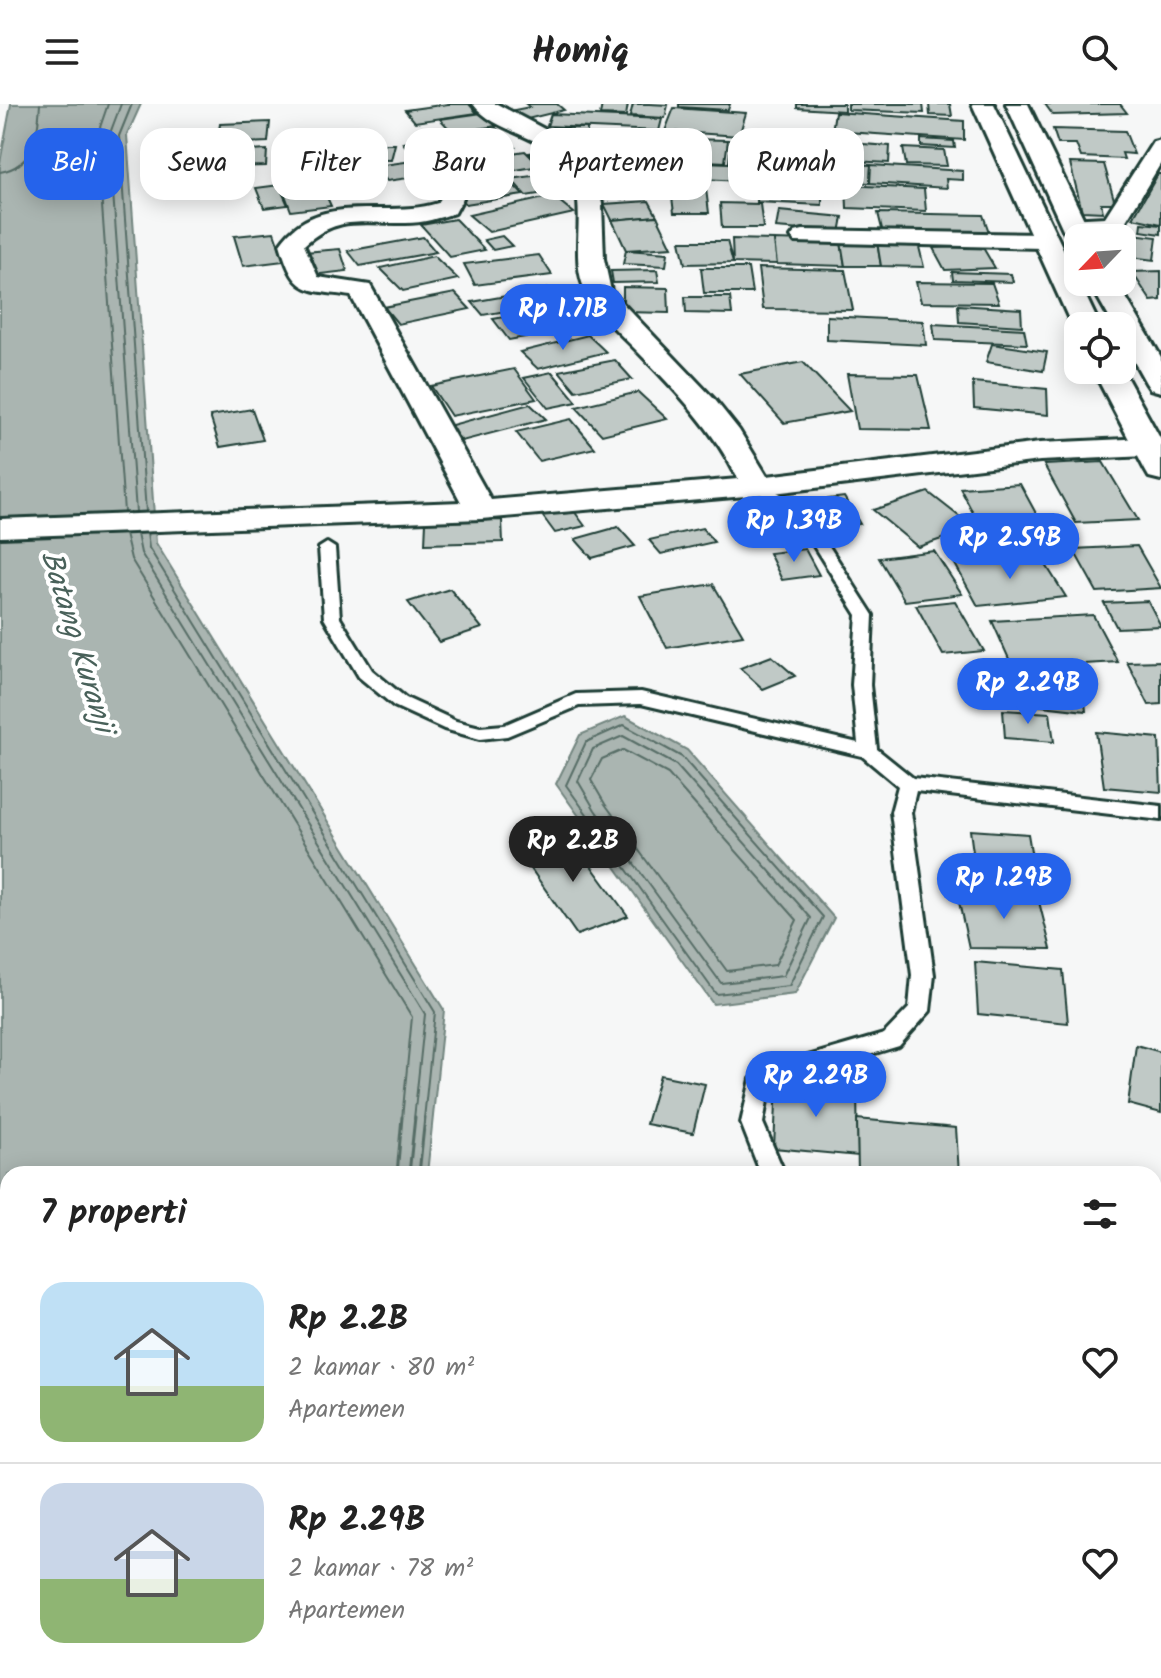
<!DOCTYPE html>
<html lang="id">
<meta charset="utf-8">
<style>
body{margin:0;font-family:Kalam,sans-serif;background:#f2f2f2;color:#222;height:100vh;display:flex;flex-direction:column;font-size:30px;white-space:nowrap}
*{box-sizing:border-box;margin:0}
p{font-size:26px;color:#767676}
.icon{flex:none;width:44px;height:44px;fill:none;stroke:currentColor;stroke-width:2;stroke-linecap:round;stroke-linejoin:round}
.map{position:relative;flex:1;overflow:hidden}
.sheet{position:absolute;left:0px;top:1062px;width:1162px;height:512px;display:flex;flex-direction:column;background:#fff;border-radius:24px 24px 0 0;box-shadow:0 4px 20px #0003}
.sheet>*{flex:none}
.top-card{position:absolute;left:24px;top:24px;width:1114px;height:72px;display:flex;gap:16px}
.needle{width:52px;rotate:245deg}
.tools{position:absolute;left:1064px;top:120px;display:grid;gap:16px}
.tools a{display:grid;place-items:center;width:72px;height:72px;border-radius:16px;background:#fff;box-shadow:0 4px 20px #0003;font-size:40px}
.price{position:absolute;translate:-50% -68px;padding:0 18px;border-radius:28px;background:#2563eb;color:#fff;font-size:26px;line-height:52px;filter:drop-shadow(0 2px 4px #0008)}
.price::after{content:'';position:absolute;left:50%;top:48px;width:24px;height:18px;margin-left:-12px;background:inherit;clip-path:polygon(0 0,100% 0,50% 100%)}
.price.active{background:#222;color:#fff}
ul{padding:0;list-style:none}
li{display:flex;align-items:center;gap:24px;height:200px;padding:0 40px}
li+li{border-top:2px solid #e0e0e0}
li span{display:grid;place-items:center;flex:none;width:224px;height:160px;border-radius:24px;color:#555}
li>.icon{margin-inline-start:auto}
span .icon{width:96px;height:96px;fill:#fffc;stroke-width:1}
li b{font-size:34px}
h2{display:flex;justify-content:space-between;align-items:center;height:96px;padding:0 40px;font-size:34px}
.chip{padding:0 28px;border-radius:24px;background:#fff;box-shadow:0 4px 20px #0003;font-size:28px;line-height:72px}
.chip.active{background:#2563eb;color:#fff}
header{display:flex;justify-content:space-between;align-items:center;height:104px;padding:0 40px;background:#fff;font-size:36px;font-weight:600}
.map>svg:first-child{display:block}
.water{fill:#aab5b1;stroke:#72857f;stroke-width:2}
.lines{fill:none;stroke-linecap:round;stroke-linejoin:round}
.shore-far1{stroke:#576d66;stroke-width:2}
.shore{stroke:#576d66;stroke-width:3}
.building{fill:#c0c9c6;stroke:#1f3d34;stroke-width:2}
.lane-casing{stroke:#1f3d34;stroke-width:6}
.street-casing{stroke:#1f3d34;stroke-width:6}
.secondary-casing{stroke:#1f3d34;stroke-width:6}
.lane{fill:#fff;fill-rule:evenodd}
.street{fill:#fff;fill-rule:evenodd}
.secondary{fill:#fff;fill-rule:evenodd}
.labels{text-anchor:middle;stroke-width:8;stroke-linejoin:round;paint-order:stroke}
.water-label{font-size:30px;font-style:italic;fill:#49615a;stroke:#fff}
</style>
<header><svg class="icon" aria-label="menu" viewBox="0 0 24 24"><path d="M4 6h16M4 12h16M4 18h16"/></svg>Homiq<svg class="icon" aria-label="search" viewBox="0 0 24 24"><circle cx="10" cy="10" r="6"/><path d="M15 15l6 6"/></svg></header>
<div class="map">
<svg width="1161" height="1574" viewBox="0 0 1161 1574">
<rect width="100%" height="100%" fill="#f6f7f7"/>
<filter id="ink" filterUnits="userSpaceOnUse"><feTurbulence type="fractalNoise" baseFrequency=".0125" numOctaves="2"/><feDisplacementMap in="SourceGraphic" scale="16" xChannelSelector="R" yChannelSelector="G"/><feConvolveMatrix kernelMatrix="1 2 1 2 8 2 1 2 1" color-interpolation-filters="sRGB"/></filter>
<g filter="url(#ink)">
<g class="water">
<polygon points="11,0 141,0 127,31 156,439 444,906 427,1070 8,1070 8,1566 377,1566 376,1574 0,1574 0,59"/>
<polygon points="625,612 687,646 834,814 795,890 713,900 556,680 580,631"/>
</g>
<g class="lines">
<g class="shore-far1">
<polyline points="108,0 97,32 124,408"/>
<polyline points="121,0 109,32 136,408"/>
<polyline points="132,0 119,32 146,408"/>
<path d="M0,68C35,62 38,30 40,0"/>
<polyline points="147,429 149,444 435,908 424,1015"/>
<polyline points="125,430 131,455 412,913 402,1015"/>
<polyline points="137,430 141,449 425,910 414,1015"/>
<polygon points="624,621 682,653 823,813 789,882 716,890 566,681 586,638"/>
<polygon points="623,632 676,661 811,814 783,872 721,879 595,706 578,677 593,645"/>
<polygon points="623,646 668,670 797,816 775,861 727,867 605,700 591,676 602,655"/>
</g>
<g class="shore">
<polyline points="397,1070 402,1013"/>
<polyline points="409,1070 415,1013"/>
<polyline points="419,1070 425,1013"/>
</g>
</g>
<g class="building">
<polygon points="448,0 469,0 477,9 415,18 405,6"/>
<polygon points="526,0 557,0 564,6 515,18 504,8 530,3"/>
<polygon points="602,0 628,0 626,12 600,11"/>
<polygon points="633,0 649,0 668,1 665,14 630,12"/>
<polygon points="679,0 730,0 728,6 679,3"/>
<polygon points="797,0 844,0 844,7 797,4"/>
<polygon points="848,0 923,0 924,9 848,6"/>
<polygon points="929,0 950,0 952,12 930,11"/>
<polygon points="1045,0 1120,0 1127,9 1053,11"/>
<polygon points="674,4 746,9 739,32 665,27"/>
<polygon points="835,8 964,17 964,36 832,27"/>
<polygon points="482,9 496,22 453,29 440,15"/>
<polygon points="551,10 662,15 659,27 547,22"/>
<polygon points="270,18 268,38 217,40 220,20"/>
<polygon points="496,24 515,43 462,51 445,32"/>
<rect x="552" y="24" width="35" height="14"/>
<polygon points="1053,25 1125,27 1134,50 1122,49 1124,55 1081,53 1076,40 1058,40"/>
<polygon points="633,32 688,34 683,59 626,56"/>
<polygon points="442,33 459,51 418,58 403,39"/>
<polygon points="690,35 728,36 725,58 686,56"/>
<polygon points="921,35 954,37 955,44 921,42"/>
<polygon points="592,37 629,39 625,56 587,54"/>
<polygon points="731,37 784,39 784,60 729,58"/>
<polygon points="821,37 890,42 889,59 819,55"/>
<polygon points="791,38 809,38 813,53 795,53"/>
<polygon points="342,40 395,40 391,56 337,55"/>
<polygon points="903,44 944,46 947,62 906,61"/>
<polygon points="556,45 570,59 543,64 529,49"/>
<polygon points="267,46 266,62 231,63 232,48"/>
<polygon points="525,47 540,62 492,70 478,54"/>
<polygon points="477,55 489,69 447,79 433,62"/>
<polygon points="412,57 423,72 387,77 376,62"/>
<polygon points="704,58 804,62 803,80 702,75"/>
<polygon points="818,58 871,61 870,79 816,76"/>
<polygon points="668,59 699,60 698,74 667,73"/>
<polygon points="1070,59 1104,60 1115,99 1101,99 1103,108 1082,107"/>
<polygon points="605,60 660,62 658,77 602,74"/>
<polygon points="871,61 963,67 963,76 946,75 947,84 870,79"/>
<polygon points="567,67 582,83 526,92 511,75"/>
<polygon points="1158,70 1161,70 1161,120 1133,114"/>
<polygon points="507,74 523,91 466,100 452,82"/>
<polygon points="319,76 331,102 291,107 281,80"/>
<polygon points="670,77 705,77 709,109 674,109"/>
<polygon points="641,79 647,92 598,95 593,82"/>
<polygon points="279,81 288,101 264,104 256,84"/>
<polygon points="846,81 924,85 926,107 847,104"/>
<polygon points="758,82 822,85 822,101 757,98"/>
<polygon points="553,92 574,109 489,128 469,111"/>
<polygon points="649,97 657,112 612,116 604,100"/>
<polygon points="720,99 760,100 763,124 722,124"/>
<polygon points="779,107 843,113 840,129 776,124"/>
<polygon points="878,109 983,111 990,131 883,129"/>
<polygon points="657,112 672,143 626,146 612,116"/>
<polygon points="455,115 485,146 450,153 421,121"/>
<polygon points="1142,119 1161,121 1161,130 1141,127"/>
<polygon points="1109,127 1157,133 1154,156 1122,152 1122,134 1108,134"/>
<polygon points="274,128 284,157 243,162 234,132"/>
<polygon points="502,132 512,142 493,146 484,136"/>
<polygon points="423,133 436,148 360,162 348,147"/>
<polygon points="732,135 774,136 777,160 733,159"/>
<polygon points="774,136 841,138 845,162 777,160"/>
<polygon points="680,137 727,137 733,159 685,160"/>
<polygon points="841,138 877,138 881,162 845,162"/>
<polygon points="877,138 918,139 924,163 881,162"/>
<polygon points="982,142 995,164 945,166 933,144"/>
<polygon points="340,145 347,167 312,171 305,148"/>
<polygon points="626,146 668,149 666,162 623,160"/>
<polygon points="539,151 552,171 475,181 464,160"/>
<polygon points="434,152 458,175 403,187 380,164"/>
<polygon points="701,164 748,164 752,189 704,189"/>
<polygon points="758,164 845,166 853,206 763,205"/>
<polygon points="657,166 659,178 613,179 611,167"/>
<polygon points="1161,167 1161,196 1151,197 1132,168"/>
<polygon points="952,168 1011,170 1013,178 953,176"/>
<polygon points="916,178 992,179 999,199 921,198"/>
<polygon points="623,183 668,184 669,209 623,208"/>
<polygon points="551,184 563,197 483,211 472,198"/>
<polygon points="455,189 470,205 398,220 384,203"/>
<polygon points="685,193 730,193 732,210 686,209"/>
<polygon points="574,201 591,221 509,236 493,215"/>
<polygon points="958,201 1021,205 1022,222 959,218"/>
<polygon points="827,212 923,217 926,241 827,236"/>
<polygon points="933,220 1024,225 1027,240 935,236"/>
<polygon points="588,231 606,248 538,265 520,248"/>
<polygon points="992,240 1047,248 1043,267 986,258"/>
<polygon points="615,256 632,275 576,287 559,267"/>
<polygon points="803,258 850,307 784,319 740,270"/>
<polygon points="514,265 536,295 451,312 431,282"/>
<polygon points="552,268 577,298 548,304 524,274"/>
<polygon points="847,270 918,271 931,326 857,325"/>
<polygon points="973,278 1047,285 1048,311 974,304"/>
<polygon points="638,288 667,315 602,331 576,303"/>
<polygon points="530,300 546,315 462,337 448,322"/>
<polygon points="252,305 263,336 220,343 210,312"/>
<polygon points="571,315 595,344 539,357 516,328"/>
<polygon points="1103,358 1138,416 1076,419 1044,361"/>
<polygon points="1020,380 1044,424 983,428 960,384"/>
<polygon points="928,388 974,424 918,443 873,406"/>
<polygon points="844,393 860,420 821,425 805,398"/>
<polygon points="571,403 585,422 555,429 541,410"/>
<polygon points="502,416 503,438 425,440 426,418"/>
<polygon points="618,423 635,442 592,454 575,435"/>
<polygon points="702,424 714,438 661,450 649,436"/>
<polygon points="1137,442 1161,484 1097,488 1073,445"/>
<polygon points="805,445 819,471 782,476 769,449"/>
<polygon points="934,447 962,490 905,497 879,454"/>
<polygon points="1041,453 1066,493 978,502 955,460"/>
<polygon points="713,480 743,531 667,544 640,492"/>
<polygon points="450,485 482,524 439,538 408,498"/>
<polygon points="955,497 984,547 943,551 916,501"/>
<polygon points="1148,497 1161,522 1117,524 1104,499"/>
<polygon points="1093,511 1118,558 1013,564 992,517"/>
<polygon points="772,552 795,572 763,585 740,564"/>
<polygon points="1161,557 1161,600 1149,601 1127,558"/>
<polygon points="1032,566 1082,570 1086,607 1034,601"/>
<polygon points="1003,606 1050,609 1054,638 1005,634"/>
<polygon points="1096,628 1159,634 1161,688 1104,683"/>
<polygon points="970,726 1028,730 1037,782 977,779"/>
<polygon points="567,729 628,812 577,831 518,746"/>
<polygon points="957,789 1037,790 1051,845 969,844"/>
<polygon points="975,858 1063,866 1068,919 978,910"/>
<polygon points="1136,941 1161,948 1161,1009 1128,1000"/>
<polygon points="660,971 705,980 693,1029 646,1020"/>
<polygon points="777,977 857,985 858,1052 774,1044"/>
<polygon points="857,1015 956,1024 959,1070 858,1070"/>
<polygon points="1161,1261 1161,1305 1154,1288 1154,1262"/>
<polygon points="995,1566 1106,1566 1109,1574 948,1574"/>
</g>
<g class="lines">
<defs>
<g id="lane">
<polygon points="757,377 804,403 873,511 870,581 877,645 913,674 1161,702 1161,716 916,687 911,708 934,871 930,907 899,942 782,977 769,986 763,1019 785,1070 761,1070 741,1019 751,975 767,964 884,930 909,904 912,871 891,708 898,682 862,652 641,600 579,602 507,632 480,635 444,625 394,602 359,573 324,514 319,444 327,439 335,444 340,514 372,566 406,594 456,617 480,623 504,621 576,590 641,588 858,639 852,581 857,511 793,409 752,385 752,379"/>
<polygon points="838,1566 868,1566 869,1574 839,1574"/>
</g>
<g id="street">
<path d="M473,0H497L546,26L577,46L588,61L598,82L602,100L604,155L611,187L715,296L739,326L767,372L1040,339L1147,334L1157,337L1161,344L1157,349L1147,352L1040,357L757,391L481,415L0,433V415L461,398L351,192C304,185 295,191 280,140C318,85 385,116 438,99L441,94L418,61L429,54L437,56L463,94L455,109C439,114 423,119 406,119C364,120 338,110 304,141L318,173L370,181L491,396L738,375C714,326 678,289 640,250C623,232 599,212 587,190C565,150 594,97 564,60C541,30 495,29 473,0Z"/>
<polygon points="1161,36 1161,59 1121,125 1068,125 1064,120 1068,115 1105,113 1153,38"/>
<polygon points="803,126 1043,130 1051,132 1055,137 1051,142 1043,144 795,138 791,133 795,128"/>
</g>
<g id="secondary">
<polygon points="972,0 994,0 1100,222 1078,222 1078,229 1072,222"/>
<polygon points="1006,0 1028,0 1093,134 1078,134 1078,141 1071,140 1067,134"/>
<polygon points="1089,178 1117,178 1161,253 1161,288 1150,285 1146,279 1122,236 1122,222 1114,222"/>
<polygon points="1122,265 1161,336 1161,376 1149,373 1145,366 1093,266"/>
</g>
</defs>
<use href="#lane" class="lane-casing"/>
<use href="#street" class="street-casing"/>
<use href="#secondary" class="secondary-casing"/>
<use href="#lane" class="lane"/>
<use href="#street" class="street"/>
<use href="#secondary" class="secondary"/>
</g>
</g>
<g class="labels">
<g class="water-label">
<text transform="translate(78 537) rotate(73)" y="10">Batang Kuranji</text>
</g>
</g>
</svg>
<div class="tools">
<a><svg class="needle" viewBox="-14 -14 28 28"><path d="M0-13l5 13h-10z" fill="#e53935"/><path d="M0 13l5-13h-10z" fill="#767676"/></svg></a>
<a><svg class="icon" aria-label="locate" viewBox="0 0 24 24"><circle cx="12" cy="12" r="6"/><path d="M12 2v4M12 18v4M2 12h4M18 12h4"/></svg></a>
</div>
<b class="price" style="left:563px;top:248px">Rp 1.71B</b>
<b class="price" style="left:794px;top:460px">Rp 1.39B</b>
<b class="price" style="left:1010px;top:477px">Rp 2.59B</b>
<b class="price" style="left:1028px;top:622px">Rp 2.29B</b>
<b class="price active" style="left:573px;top:780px">Rp 2.2B</b>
<b class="price" style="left:1004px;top:817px">Rp 1.29B</b>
<b class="price" style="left:816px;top:1015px">Rp 2.29B</b>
<div class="top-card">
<a class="chip active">Beli</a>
<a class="chip">Sewa</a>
<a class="chip">Filter</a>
<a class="chip">Baru</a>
<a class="chip">Apartemen</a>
<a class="chip">Rumah</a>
</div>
<section class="sheet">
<h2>7 properti<svg class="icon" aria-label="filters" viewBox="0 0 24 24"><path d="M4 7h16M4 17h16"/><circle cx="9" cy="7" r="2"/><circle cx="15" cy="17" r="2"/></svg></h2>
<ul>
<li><span style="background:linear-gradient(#bfe0f5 65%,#8fb573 0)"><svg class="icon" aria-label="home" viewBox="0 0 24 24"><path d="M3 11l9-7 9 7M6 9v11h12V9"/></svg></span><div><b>Rp 2.2B</b><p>2 kamar · 80 m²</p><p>Apartemen</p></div><svg class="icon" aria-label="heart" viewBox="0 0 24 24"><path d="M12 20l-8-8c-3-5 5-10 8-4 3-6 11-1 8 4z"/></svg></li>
<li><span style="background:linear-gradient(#c9d6e8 60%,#8fb573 0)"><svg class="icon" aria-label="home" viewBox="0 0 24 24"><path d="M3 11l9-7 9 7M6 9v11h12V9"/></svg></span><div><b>Rp 2.29B</b><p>2 kamar · 78 m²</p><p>Apartemen</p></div><svg class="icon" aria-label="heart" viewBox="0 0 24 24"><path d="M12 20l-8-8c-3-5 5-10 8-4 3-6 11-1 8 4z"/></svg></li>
</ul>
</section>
</div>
